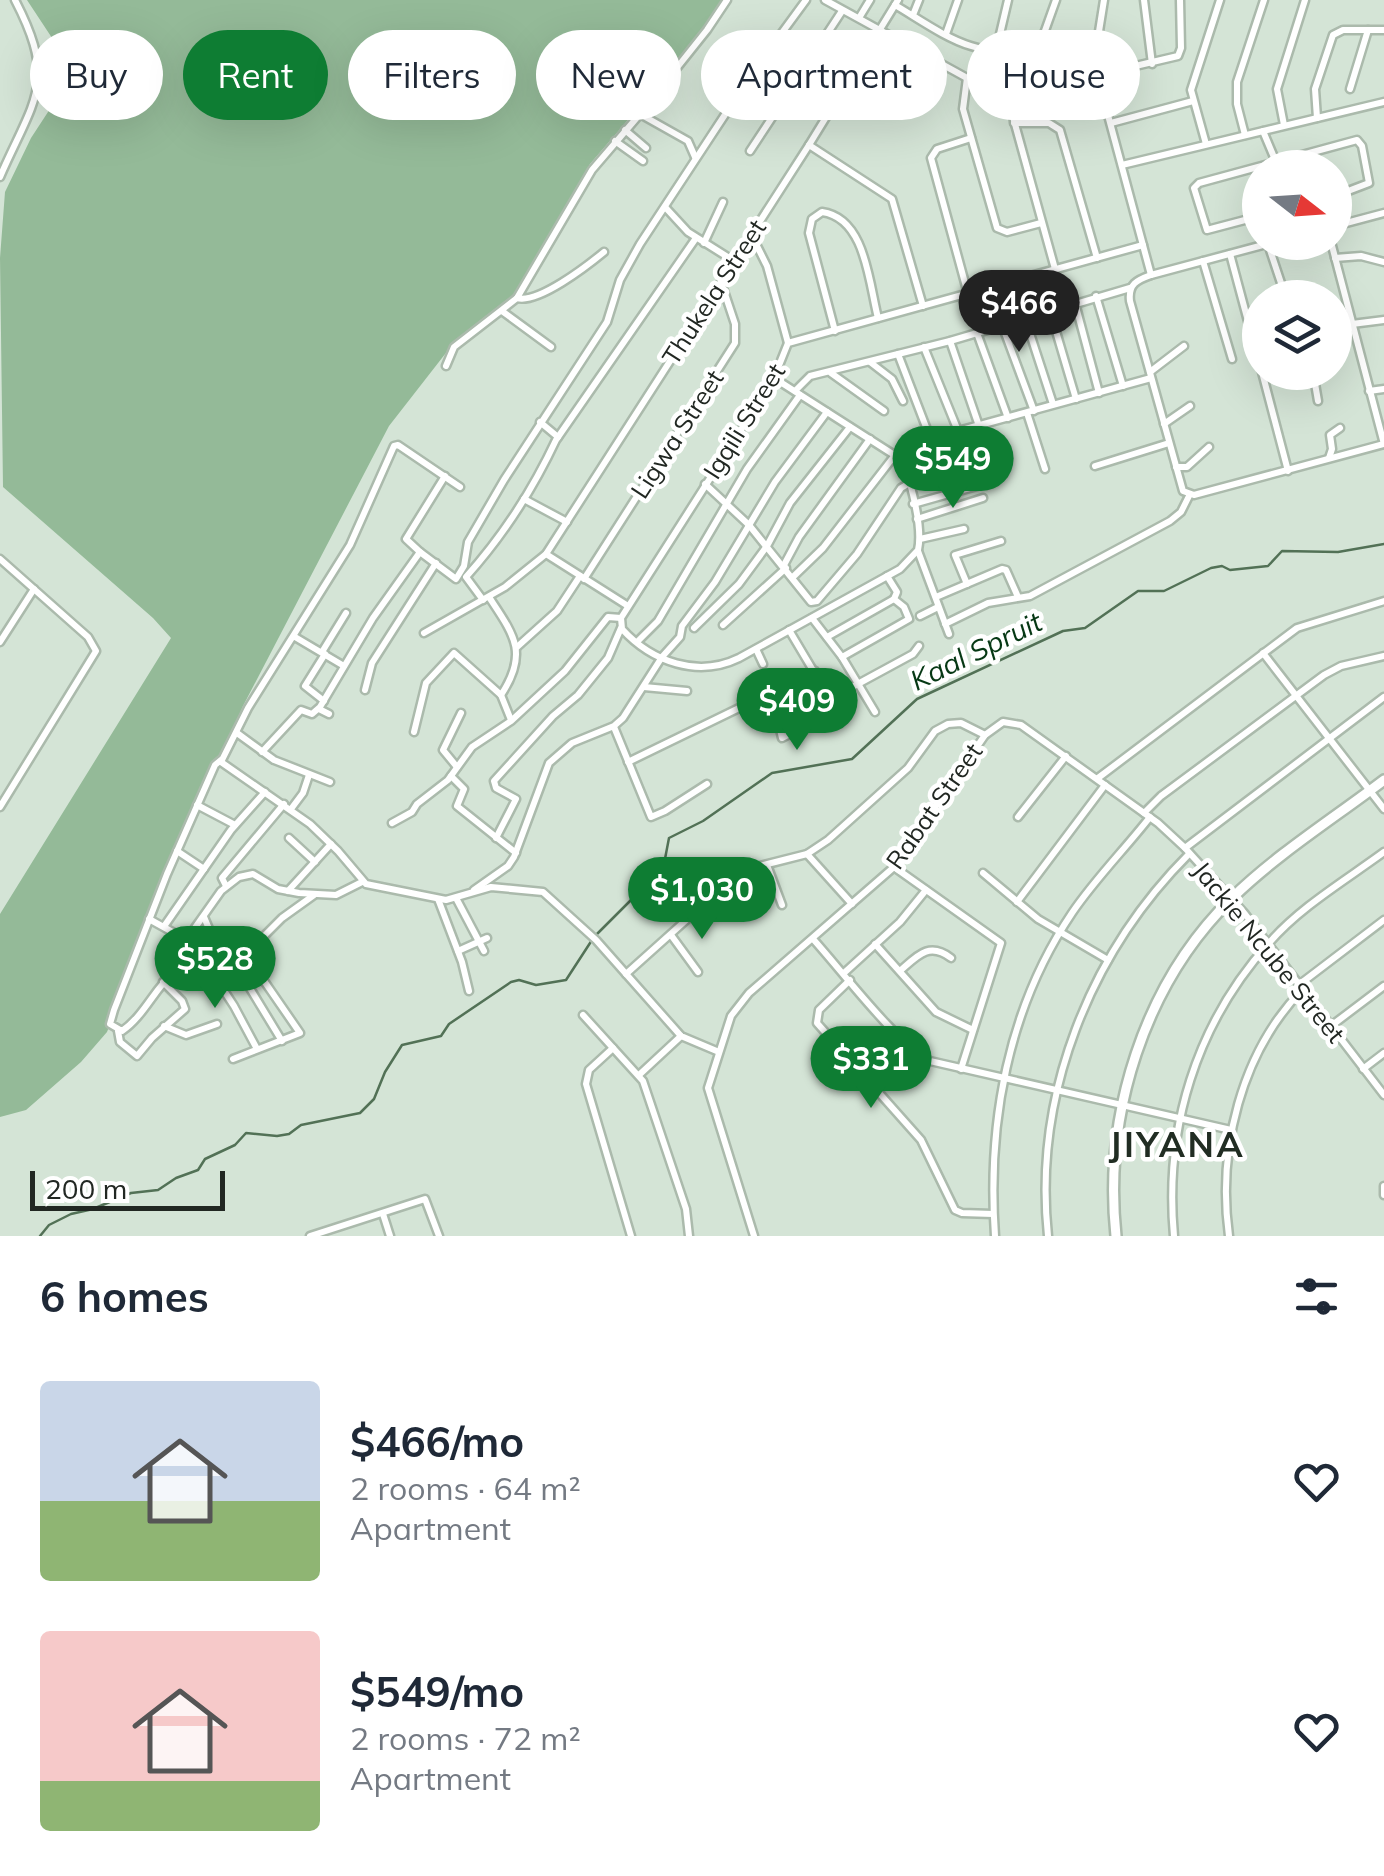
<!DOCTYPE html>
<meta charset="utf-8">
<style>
body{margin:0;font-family:Mulish,sans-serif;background:#f2f2f3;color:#1f2937;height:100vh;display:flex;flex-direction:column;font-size:38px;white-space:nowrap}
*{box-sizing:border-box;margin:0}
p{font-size:32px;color:#747a83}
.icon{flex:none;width:55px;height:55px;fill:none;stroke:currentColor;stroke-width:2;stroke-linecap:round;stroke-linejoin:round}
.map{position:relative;height:1236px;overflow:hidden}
.side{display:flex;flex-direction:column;background:#fff;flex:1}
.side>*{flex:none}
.hud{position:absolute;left:30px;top:30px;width:1325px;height:90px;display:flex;gap:20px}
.needle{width:65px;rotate:107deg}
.tools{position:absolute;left:1242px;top:150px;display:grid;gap:20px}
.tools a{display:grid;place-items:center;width:110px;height:110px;border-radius:50%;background:#fff;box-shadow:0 10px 40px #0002;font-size:50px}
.scale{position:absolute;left:30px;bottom:25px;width:195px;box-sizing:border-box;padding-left:10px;border:5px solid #212722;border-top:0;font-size:28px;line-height:35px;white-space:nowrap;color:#212722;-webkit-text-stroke:8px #fff;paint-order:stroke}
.price{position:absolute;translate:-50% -85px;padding:0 22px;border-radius:35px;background:#0e7d33;color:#fff;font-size:32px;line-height:65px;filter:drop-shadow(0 2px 5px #0008)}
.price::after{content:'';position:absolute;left:50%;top:60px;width:30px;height:22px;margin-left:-15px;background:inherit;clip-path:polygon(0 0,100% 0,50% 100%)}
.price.on{background:#222;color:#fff}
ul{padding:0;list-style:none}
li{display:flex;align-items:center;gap:30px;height:250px;padding:0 40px}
li span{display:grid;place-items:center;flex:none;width:280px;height:200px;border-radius:10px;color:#555}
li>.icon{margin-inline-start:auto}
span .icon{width:120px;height:120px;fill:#fffc;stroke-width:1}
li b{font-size:42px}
h2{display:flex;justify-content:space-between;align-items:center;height:120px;padding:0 40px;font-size:42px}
.pill{padding:0 35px;border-radius:45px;background:#fff;box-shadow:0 10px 40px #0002;font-size:35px;line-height:90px}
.pill.on{background:#0e7d33;color:#fff}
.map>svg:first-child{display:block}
.green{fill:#94ba98}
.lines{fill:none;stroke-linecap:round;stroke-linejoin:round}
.stream{stroke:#527156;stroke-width:2.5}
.minor-casing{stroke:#abbaac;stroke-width:11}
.tertiary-casing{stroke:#abbaac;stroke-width:14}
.minor{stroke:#fff;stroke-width:6}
.tertiary{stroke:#fff;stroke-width:9}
.labels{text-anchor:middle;stroke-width:9;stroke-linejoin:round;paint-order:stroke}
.street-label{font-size:25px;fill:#212722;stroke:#fff}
.water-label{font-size:28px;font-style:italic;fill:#063814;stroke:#fff}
.district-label{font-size:35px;font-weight:bold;letter-spacing:2.5px;fill:#212d23;stroke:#fff}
</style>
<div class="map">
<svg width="1384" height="1236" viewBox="0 0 1384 1236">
<rect width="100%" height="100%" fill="#d4e4d6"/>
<polygon class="green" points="27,0 722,0 701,35 590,164 506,313 449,349 389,426 243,706 189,828 107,1032 81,1062 26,1110 0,1117 0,914 171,638 153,618 3,487 0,258 5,192 31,138 63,89 114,69 56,44"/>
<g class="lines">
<g class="stream">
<polyline points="596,935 658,873 664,864 669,838 703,821 772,773 852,759 917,699 1063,631 1085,628 1138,591 1164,591 1211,568 1222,566 1230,570 1268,566 1282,551 1338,552 1384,544"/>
<polyline points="40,1236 49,1225 71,1214 93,1209 131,1193 158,1190 176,1178 198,1170 205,1159 235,1145 246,1133 277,1136 289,1134 301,1125 360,1113 374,1099 385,1072 402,1045 441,1036 449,1024 511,982 519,980 536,985 566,980 592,940"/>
</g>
<defs>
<g id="minor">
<polyline points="825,0 967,78 1098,78"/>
<polyline points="1104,0 1097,44 1098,78 1151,275"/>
<polyline points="1144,0 1152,64"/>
<path d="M895,5C919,19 945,38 971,46C1011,59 1056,51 1097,53"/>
<polyline points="913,15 919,0"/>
<polyline points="859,18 870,0"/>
<polyline points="946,34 958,0"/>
<polyline points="996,51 1008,0"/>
<polyline points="1037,53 1056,0"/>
<polyline points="1097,75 1178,56 1181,48 1180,0"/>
<polyline points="967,78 963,109 997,228 1007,232 1041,223"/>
<polyline points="1008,79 1010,106 1055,269"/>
<polyline points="1350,89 1368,30"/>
<polyline points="1317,118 1315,89 1333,35 1343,30 1384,30"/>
<polyline points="1014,123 1049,123 1060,130 1097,258"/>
<polyline points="1111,123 1193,101"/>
<polyline points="1284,125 1277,89 1305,0"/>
<polyline points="625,130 646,148"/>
<polyline points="1263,131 1276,162"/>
<polyline points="1245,135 1237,104 1237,82 1264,0"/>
<polyline points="615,141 643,161"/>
<polyline points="1206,144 1191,90 1220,0"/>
<polyline points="809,145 892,199 923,306"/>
<polyline points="750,151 842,11"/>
<polyline points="695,157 688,141 640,114 707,30 727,0"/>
<polyline points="1122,165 1384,102"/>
<path d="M0,177C34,99 58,83 15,0"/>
<polyline points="665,207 688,232 734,261"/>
<polyline points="1260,216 1207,230 1194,188 1199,183 1357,140 1362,146 1369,183 1335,196"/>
<polyline points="1335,226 1384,213"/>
<polyline points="751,234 767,266 788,343"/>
<path d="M1274,242L1151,275C1137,280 1128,284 1130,301L1183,491L1194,495L1384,444"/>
<polyline points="1331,242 1384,444"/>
<polyline points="704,243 723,202"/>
<polyline points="1268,244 1286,298"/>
<path d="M604,252C587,266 538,304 517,298L592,170L640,114"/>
<polyline points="1230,254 1260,366"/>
<polyline points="1335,258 1361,256 1384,262"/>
<polyline points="1203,261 1232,359"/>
<polyline points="968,294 931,158 937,149 971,138"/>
<polyline points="1096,296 1123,386"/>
<polyline points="1075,303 1099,393"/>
<polyline points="502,311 551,347"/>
<polyline points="1050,311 1076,399"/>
<polyline points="1025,318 1053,404"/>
<polyline points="1352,324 1384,320"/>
<polyline points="1002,325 1034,411"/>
<path d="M835,331L809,233L812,219L822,212C866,218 869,284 878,318"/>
<polyline points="977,333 1008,418"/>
<polyline points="950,341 979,426"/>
<polyline points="924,347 958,431"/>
<polyline points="898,354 931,440"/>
<polyline points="870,362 892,379 903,401"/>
<polyline points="446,366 454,347 517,298"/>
<polyline points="1150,372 1184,346"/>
<polyline points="1262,372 1288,471"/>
<polyline points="1313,372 1318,401"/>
<polyline points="831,373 884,411"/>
<path d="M774,378L899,458C911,477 923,528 918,550L900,569L739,658C698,678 652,662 622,629L621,618L774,378L788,343L1143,245"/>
<polyline points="795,391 810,376 950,341 1130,288"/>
<polyline points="1369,391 1384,389"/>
<polyline points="1027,413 1045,469"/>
<polyline points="540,422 558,437"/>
<polyline points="1164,424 1190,406"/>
<polyline points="1329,458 1332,449 1330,435 1340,428"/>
<polyline points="1095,466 1169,443"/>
<polyline points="1176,467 1187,467 1209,447"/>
<polyline points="907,479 980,461"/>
<polyline points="705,484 749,525 811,602 817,601 857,554 901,488 908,484"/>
<polyline points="460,487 398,445 394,446 350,545 248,708 221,762 310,824 338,851 366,884 446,900 491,887 543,892 596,940 681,1036 719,1052"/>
<polyline points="524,499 567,522"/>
<polyline points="913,504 984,484"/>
<polyline points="917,519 983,498"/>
<polyline points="920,539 964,529"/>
<polyline points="918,551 949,634"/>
<polyline points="420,552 456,579 464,566 468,542 504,480 607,322 620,280 640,244 751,75 806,0"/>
<polyline points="546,554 628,606"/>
<polyline points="0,559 88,637 96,651 0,807"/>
<polyline points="784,565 799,537 870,439"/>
<polyline points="794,576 823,548 895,455 903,450 958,431 1151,378"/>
<polyline points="584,579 735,343 735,324 721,282"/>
<polyline points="967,584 955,555 1001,541"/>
<path d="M489,597C514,635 529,653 501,695"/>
<polyline points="936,597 1002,569 1006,570 1018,597"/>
<path d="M483,600L466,577C502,537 533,489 556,440L696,238"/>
<polyline points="920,616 938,607"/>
<polyline points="812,618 842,657 875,712"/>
<polyline points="945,624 988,603 1030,596 1170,521 1181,512 1189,496"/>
<polyline points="723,625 786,568"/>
<polyline points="694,628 739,584 767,546 790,503 850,427"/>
<polyline points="424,633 505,587 546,554 809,145 898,0"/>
<polyline points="295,637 344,666"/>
<polyline points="827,637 894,599"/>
<polyline points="0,642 34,589"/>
<polyline points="637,642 658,621 747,469 800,395"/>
<polyline points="517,647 557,611 580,576"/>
<polyline points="756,649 763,664"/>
<polyline points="322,652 346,613"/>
<polyline points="1263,653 1384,809"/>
<polyline points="842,657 909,619 904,607 894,599 897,592 887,576"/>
<polyline points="644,687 687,691"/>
<polyline points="365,690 372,663 436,563"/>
<polyline points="777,690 777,716 782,738 836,709 789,630"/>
<polyline points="832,698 913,654 919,646"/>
<polyline points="324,701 305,686 325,654"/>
<polyline points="319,709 329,714"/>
<polyline points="614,727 651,817 665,811 707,784"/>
<polyline points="414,732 426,683 454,653 501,695 511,720"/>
<polyline points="237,733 274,760 330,782"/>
<polyline points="262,752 301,710 312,714 320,707 373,618 420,552 406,539 445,476"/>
<path d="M221,760L215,765L167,874L114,1010L110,1024L122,1031C144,1016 154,989 175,971V956L221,891L239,877L253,874L278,889L299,893L336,895L362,882"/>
<polyline points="628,762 815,671"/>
<polyline points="457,767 443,750 461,713"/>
<polyline points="451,776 464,789 457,806 516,853"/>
<polyline points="1098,778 1297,628 1384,601"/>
<polyline points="197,805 235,825"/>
<polyline points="291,809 303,793 309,775"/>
<polyline points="1144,813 1161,796 1324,675 1341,666 1384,656"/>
<polyline points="1018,817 1066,756"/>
<polyline points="392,823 412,812 417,804 448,780 472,747 511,721 565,671 608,617 621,618"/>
<polyline points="289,838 315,862"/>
<polyline points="496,838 516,799 496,788 494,781 553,716 578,695 608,658 621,628"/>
<polyline points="1185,848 1384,697"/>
<polyline points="177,851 204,869"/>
<polyline points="807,854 852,904"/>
<polyline points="767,865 782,905"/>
<polyline points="894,867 1001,943 961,1069"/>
<polyline points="983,873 1038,919 1108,960"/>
<polyline points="226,886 222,878 284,804"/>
<polyline points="474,890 508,866 514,857 549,763 572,743 614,726 623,718 662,657 680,637 682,626 715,582 775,482 827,412"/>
<polyline points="288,891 331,844"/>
<polyline points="456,898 484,951"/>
<polyline points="438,899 462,962 469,991"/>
<polyline points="1017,902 1105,785"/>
<polyline points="204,917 220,955"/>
<polyline points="149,919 187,940"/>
<polyline points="165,925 231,830 265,792"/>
<polyline points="671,935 698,972"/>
<path d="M813,939C842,971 896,1043 930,1061L1231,1130"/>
<polyline points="875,944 936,1012 973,1030"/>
<polyline points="458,951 487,938"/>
<polyline points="204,960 234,1006 257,1049"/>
<polyline points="175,969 257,943 282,918 314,895"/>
<path d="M900,971C917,956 929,941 951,958"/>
<polyline points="844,973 900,922 926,890"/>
<polyline points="626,974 733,878 756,867 807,854 828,840 908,768 935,731 948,724 961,723 985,735"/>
<polyline points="214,979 237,967 282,1041"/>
<polyline points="850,980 819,1010 817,1023 921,1140 955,1210 962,1213 993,1214"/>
<polyline points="1300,984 1384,920"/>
<polyline points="583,1015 643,1081 686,1209 689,1236"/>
<polyline points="164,1026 186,1035 217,1024"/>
<polyline points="1331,1026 1384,986"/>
<polyline points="118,1031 120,1042 137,1056 152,1038 185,1009 182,1001 163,982"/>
<polyline points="613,1048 589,1070 586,1084 631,1236"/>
<polyline points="233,1059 300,1033 242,949"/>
<polyline points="1363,1069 1384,1053"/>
<polyline points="639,1075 681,1036"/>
<polyline points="1384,1186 1384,1195"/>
<polyline points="383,1214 390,1236"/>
<polyline points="310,1236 425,1199 439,1236"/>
<polyline points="754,1236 708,1088 731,1016 749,993 894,867 985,735 1003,722 1021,725 1158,823 1185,848 1245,914 1384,1095"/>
<path d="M995,1236C987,1123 1008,1008 1072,913C1095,879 1125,849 1150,817"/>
<path d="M1048,1236C1033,1095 1090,953 1189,854"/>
<path d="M1174,1236C1164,1129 1196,1024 1269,943C1300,907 1346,880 1384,852"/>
<path d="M1229,1236C1217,1150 1241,1052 1303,989"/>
</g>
<path id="tertiary" d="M1116,1236C1103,1115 1144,984 1232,898C1277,854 1334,818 1384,780"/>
</defs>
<use href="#minor" class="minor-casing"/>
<use href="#tertiary" class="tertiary-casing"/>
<use href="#minor" class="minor"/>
<use href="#tertiary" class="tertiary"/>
</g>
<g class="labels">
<g class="street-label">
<text transform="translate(714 292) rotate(-57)" y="9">Thukela Street</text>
<text transform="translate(744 421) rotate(-58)" y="9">Igqili Street</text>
<text transform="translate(677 434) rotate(-57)" y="9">Ligwa Street</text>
<text transform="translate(934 806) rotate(-55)" y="9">Rabat Street</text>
<text transform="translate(1269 952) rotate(51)" y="9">Jackie Ncube Street</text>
</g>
<g class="water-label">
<text transform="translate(976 651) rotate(-26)" y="10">Kaal Spruit</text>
</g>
<g class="district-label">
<text x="1177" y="1157">JIYANA</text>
</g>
</g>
</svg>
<div class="tools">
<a><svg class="needle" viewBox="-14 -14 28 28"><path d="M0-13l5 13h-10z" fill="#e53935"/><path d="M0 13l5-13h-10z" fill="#747a83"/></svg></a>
<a><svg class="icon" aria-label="layers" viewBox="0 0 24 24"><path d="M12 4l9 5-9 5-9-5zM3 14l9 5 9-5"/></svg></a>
</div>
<div class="scale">200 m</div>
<b class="price on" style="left:1019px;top:355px">$466</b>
<b class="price" style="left:953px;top:511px">$549</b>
<b class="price" style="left:797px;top:753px">$409</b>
<b class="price" style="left:702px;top:942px">$1,030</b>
<b class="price" style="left:215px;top:1011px">$528</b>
<b class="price" style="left:871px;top:1111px">$331</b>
<div class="hud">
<a class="pill">Buy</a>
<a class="pill on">Rent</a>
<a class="pill">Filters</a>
<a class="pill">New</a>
<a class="pill">Apartment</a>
<a class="pill">House</a>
</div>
</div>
<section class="side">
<h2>6 homes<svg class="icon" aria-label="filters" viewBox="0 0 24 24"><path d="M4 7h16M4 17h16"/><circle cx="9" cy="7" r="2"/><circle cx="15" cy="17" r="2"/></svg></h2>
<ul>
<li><span style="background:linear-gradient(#c9d6e8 60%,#8fb573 0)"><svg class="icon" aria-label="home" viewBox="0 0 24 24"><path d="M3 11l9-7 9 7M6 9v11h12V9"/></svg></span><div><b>$466/mo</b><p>2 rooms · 64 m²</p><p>Apartment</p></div><svg class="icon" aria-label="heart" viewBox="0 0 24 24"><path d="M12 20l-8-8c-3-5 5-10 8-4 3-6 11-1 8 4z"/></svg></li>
<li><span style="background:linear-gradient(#f6c9c9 75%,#8fb573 0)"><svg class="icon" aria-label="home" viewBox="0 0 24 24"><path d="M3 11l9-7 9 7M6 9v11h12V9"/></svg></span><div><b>$549/mo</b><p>2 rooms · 72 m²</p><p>Apartment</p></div><svg class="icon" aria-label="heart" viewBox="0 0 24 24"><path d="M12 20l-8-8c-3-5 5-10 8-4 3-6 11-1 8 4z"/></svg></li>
</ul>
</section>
